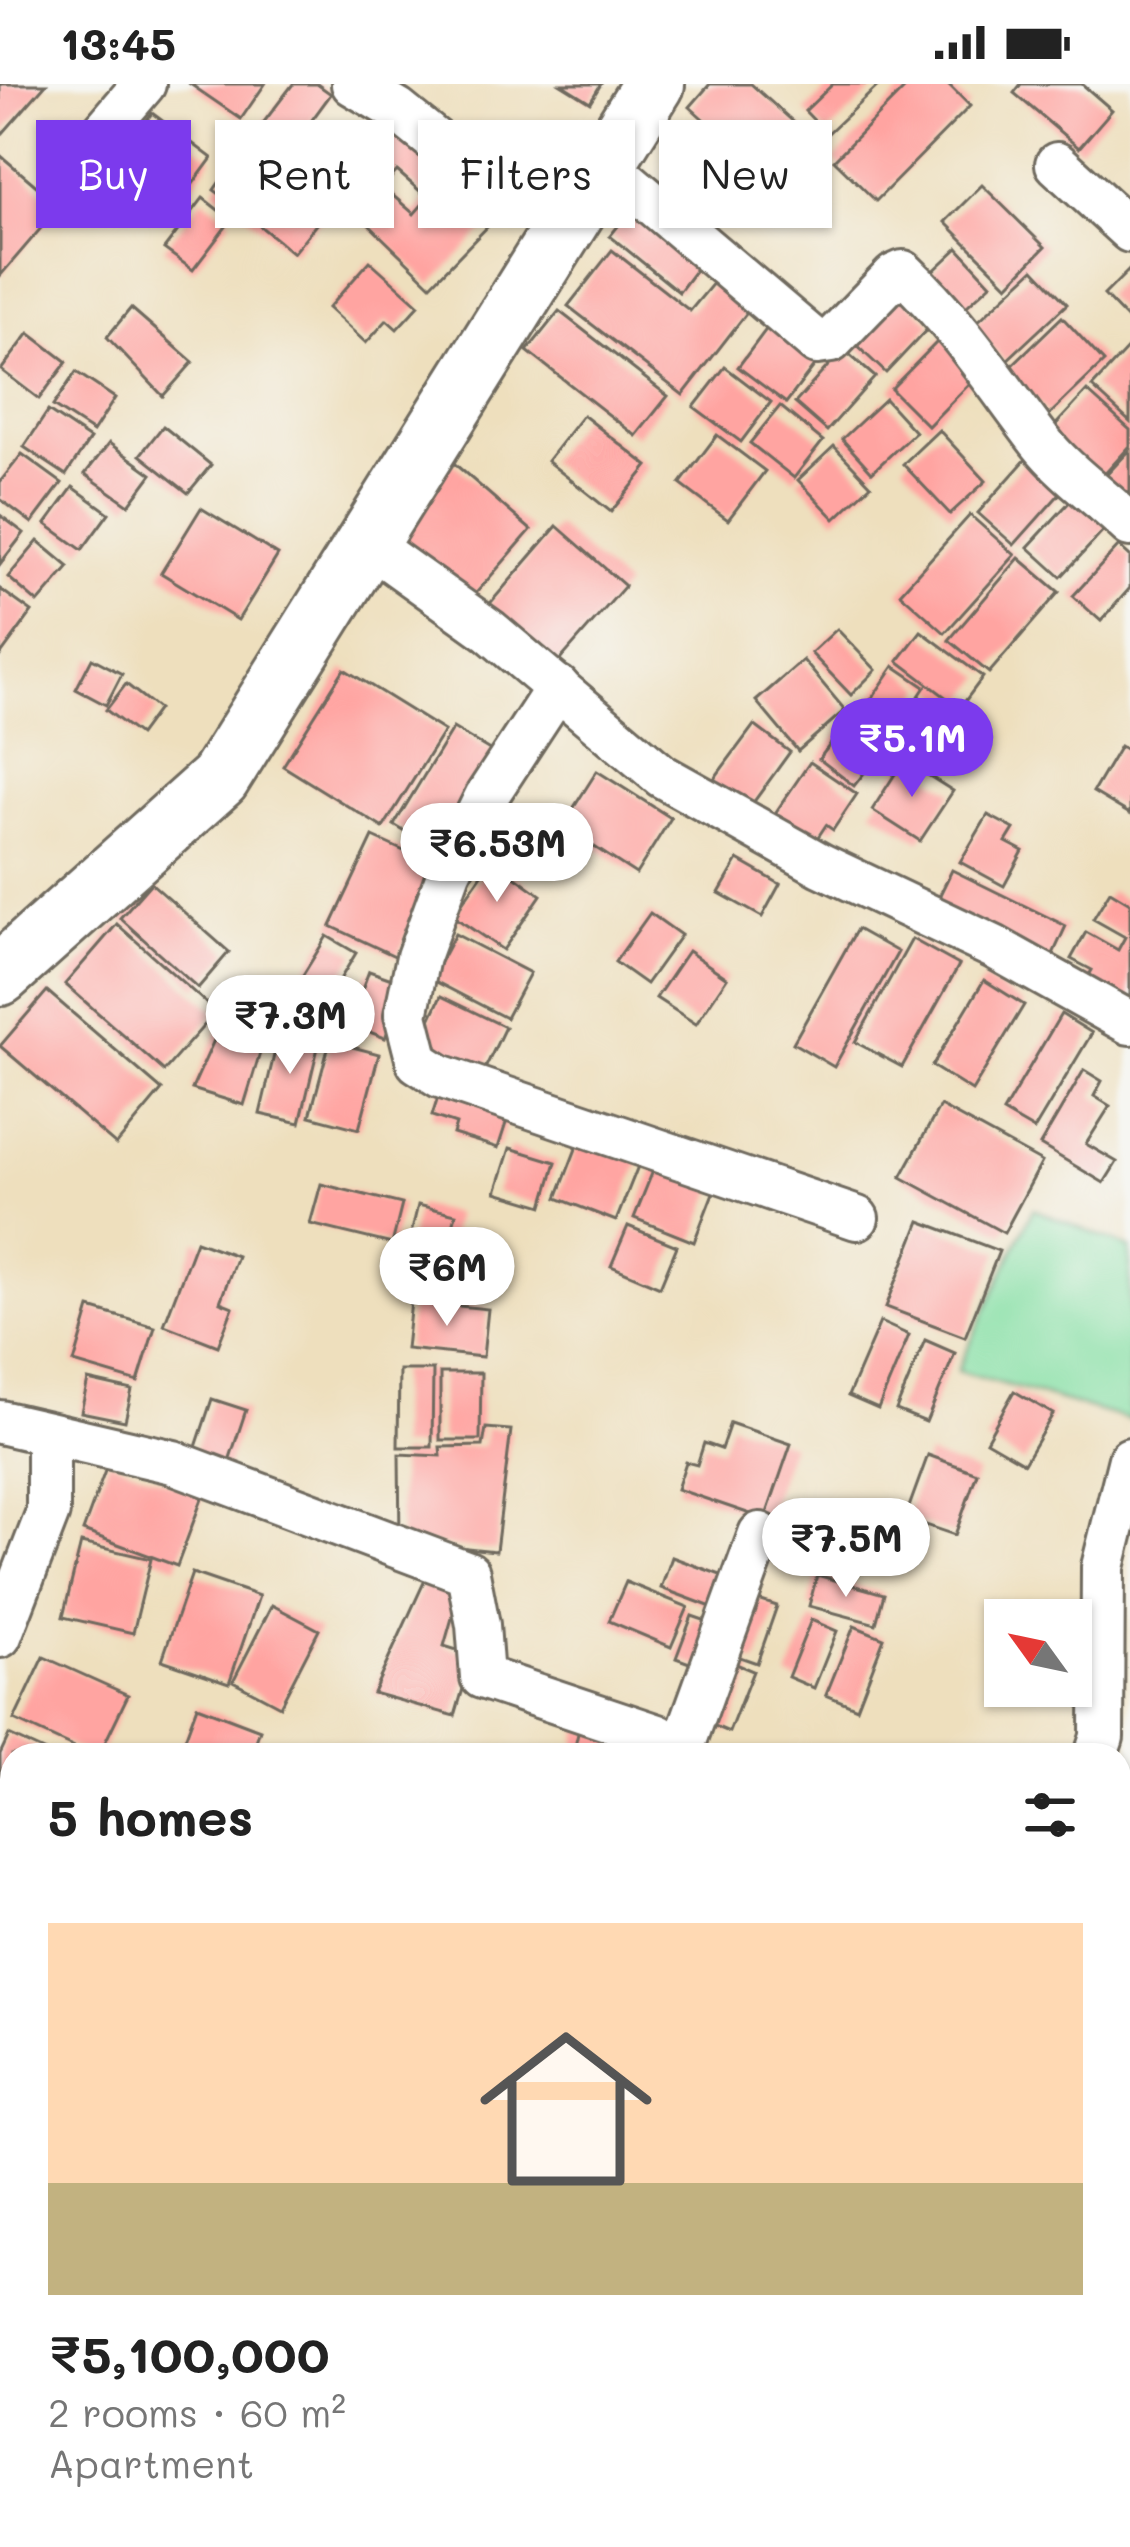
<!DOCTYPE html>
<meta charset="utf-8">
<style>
body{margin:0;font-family:Mali,sans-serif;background:#f6f6f6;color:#222;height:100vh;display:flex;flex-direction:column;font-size:45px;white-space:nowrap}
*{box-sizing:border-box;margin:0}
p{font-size:39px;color:#767676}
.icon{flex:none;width:66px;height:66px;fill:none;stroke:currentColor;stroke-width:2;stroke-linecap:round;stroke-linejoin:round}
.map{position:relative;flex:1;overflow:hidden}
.side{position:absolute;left:0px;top:1659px;width:1131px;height:804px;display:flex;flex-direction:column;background:#fff;border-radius:36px 36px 0 0;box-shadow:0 3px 9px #0004}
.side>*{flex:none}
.hud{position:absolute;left:36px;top:36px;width:1059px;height:108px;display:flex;gap:24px}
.needle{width:78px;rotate:303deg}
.buttons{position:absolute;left:984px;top:1515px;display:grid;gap:24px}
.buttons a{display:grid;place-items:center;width:108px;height:108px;border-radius:0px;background:#fff;box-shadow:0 3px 9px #0004;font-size:60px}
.price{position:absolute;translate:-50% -102px;padding:0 27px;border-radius:42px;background:#fff;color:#222;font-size:39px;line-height:78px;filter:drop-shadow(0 3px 6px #0008)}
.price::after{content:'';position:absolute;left:50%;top:72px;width:36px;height:27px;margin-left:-18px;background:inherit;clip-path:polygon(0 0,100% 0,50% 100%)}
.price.current{background:#7c3aed;color:#fff}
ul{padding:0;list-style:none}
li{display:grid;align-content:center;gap:24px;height:636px;padding:0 48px}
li+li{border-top:3px solid #e0e0e0}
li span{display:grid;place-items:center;height:372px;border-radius:0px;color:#555}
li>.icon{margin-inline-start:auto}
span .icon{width:216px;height:216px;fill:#fffc;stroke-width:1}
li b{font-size:51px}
h2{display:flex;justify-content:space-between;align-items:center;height:144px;padding:0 48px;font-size:51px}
.chip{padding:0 42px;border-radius:0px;background:#fff;box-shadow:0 3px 9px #0004;font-size:42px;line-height:108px}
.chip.current{background:#7c3aed;color:#fff}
.status{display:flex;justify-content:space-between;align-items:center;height:84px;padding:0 60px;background:#fff;direction:ltr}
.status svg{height:33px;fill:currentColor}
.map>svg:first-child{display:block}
.green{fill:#87e0a6;stroke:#598668;stroke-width:3}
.building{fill:#ffa4a1;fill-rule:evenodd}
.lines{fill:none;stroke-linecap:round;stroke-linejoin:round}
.street-casing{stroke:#6f6a5e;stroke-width:48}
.secondary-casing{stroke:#6f6a5e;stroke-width:66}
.street{stroke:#fff;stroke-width:42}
.secondary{stroke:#fff;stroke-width:60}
</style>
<div class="status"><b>13:45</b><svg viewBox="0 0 49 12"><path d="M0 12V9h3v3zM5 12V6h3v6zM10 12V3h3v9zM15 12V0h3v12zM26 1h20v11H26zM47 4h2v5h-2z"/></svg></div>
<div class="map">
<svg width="1130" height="2463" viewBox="0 0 1130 2463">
<rect width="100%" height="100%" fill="#f6f6f2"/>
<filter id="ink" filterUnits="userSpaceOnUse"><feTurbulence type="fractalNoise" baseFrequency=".00833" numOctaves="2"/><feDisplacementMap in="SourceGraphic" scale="24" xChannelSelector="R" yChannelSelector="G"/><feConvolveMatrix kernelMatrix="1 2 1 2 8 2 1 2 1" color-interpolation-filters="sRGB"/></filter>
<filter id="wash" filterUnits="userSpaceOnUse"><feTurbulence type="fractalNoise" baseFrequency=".004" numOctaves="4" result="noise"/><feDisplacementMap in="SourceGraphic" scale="48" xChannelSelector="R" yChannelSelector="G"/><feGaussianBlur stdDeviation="2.7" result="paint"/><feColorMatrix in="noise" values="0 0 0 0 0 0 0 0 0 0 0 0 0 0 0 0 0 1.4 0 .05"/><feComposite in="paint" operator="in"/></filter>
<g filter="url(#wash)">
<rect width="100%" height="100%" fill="#eedfbd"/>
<polygon class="green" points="1033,1125 1130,1164 1130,1336 957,1287"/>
<g id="blocks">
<g class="building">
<polygon points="0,0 46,0 3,49 0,46"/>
<polygon points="190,0 265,0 241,35"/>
<polygon points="293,0 317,0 331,10 287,70 257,47"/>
<polygon points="561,0 601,0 590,18"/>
<polygon points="710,0 751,0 817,59 778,103 690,23"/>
<polygon points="833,0 880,0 827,50 805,27"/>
<polygon points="909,0 948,0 970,22 876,117 834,76"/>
<polygon points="1021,0 1082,0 1112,26 1079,64 1014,9"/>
<polygon points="152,29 212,74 176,123 115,78"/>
<path d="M389,36L493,137L431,201L327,100ZM397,87L428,114L414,130L383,103Z"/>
<polygon points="253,50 279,68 240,125 214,106"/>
<polygon points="0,71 60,122 0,192"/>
<polygon points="269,98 297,121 309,106 330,123 293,169 244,129"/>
<polygon points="982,101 1045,163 1008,201 945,138"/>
<polygon points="203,114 231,136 193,186 164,165"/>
<polygon points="639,116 707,171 679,208 610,152"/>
<polygon points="958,164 991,200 957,231 925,195"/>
<polygon points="612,166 690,227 714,198 749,226 683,311 568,222"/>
<polygon points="370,177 419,221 397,245 387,236 366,259 328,224"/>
<polygon points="1034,185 1067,220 1005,278 972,243"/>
<polygon points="1130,185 1130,238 1104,211"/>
<polygon points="898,208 932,240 886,289 852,257"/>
<polygon points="131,224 193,278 163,312 107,253"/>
<polygon points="559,227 668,312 636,352 527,267"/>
<polygon points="1062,233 1104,278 1049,331 1006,287"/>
<polygon points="770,240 818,277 786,319 738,283"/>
<polygon points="29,249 67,278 39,315 1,286"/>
<polygon points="943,252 980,289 928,342 891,305"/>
<polygon points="1130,262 1130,338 1092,303"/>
<polygon points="843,265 875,293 827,347 795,319"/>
<polygon points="725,283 771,318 741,358 694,323"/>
<polygon points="76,288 115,314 93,348 53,322"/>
<polygon points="1087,307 1130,346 1130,362 1100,395 1049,348"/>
<polygon points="885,315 915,348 872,388 842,355"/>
<polygon points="780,322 823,357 794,394 750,359"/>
<polygon points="48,327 90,355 66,391 24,363"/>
<polygon points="583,331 648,382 611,428 547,377"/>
<polygon points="163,342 211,381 188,409 140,371"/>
<polygon points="939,346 986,397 950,430 903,380"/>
<polygon points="717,351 765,387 728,436 680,400"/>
<polygon points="109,359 152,390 129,421 85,390"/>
<polygon points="834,362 871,401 835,435 798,396"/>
<polygon points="1130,366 1130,430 1098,400"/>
<polygon points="442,369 531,446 464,523 382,451"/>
<polygon points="22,370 62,399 32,439 0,415 0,398"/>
<polygon points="1027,374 1063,406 1014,461 978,429"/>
<polygon points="73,403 109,429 82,466 46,440"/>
<polygon points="1075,412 1108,442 1061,493 1028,463"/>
<polygon points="201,424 278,471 238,536 161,489"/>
<polygon points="0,431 24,449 0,480"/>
<polygon points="970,431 1015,471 945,549 900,509"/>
<polygon points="557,442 625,502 554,583 486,524"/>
<polygon points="38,457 69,483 38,519 8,493"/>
<polygon points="1119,462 1130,472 1130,504 1101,537 1073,512"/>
<polygon points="1019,474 1059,508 989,589 949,556"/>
<polygon points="0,505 32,528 0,572"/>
<polygon points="837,545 876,586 851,611 811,569"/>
<polygon points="921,547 983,593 960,624 898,577"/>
<polygon points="92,574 122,590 106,621 76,605"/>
<polygon points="803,576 845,626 798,667 756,617"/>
<polygon points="894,582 925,603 891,654 860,632"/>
<polygon points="344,585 444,647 383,744 283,682"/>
<polygon points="126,600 158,625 139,651 106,626"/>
<polygon points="851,633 886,661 854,702 819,675"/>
<polygon points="754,641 790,668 745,730 708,703"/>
<polygon points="453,644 508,677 448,774 394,741"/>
<polygon points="1120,662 1130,668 1130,730 1093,708"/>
<polygon points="904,676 953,707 920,757 872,726"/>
<polygon points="810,678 857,710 833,746 826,741 808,768 767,741"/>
<polygon points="597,687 671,734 636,790 562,742"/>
<polygon points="988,731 1014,745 1006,758 1023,767 1004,802 960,778"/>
<polygon points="373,753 439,783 397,873 331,842"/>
<polygon points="492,776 541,811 503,866 453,832"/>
<polygon points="738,776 780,800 762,833 719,809"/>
<polygon points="952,786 1066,842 1048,881 933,825"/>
<polygon points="151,799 229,868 198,904 120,834"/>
<polygon points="1110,807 1130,819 1130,936 1080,907 1092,886 1071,875 1086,848 1118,866 1125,853 1093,835"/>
<polygon points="650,829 681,851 646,900 615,878"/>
<polygon points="117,840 216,928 164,987 65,900"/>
<polygon points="857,845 898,868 834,983 793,959"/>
<polygon points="455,850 530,889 506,934 431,895"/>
<polygon points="327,852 356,869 319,930 290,912"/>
<polygon points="912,855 959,881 902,983 855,958"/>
<polygon points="688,867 727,894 696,940 656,914"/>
<polygon points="369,887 406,900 385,954 349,940"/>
<polygon points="242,894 281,900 244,1021 192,1005"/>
<polygon points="984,896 1024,921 972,1007 932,982"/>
<polygon points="47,907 162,1006 116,1061 0,962"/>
<polygon points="441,912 505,943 481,993 418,962"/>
<polygon points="1061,930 1092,949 1034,1046 1003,1028"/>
<polygon points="280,946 320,955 300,1039 260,1030"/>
<polygon points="330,957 379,970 359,1045 310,1032"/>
<polygon points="1084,986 1102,997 1094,1012 1110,1022 1086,1060 1117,1078 1104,1099 1040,1061"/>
<polygon points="441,1004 510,1027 498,1064 453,1050 456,1040 432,1032"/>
<polygon points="940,1022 1042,1078 1004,1149 901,1093"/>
<polygon points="584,1044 644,1067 616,1137 557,1114"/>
<polygon points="510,1064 556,1078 543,1122 496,1108"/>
<polygon points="659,1072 718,1096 694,1158 634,1134"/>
<polygon points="321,1100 402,1120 392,1160 310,1140"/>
<polygon points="418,1121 456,1130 437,1209 399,1200"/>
<polygon points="920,1137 999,1167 965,1253 886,1223"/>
<polygon points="628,1142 677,1162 660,1203 611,1182"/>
<polygon points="196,1157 237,1172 220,1218 233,1223 218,1262 164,1241"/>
<polygon points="411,1217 488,1225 483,1273 406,1265"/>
<polygon points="90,1224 155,1243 138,1298 74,1279"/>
<polygon points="880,1238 909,1251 878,1325 848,1312"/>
<polygon points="925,1256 955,1269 926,1338 896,1326"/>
<polygon points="399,1286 433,1286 432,1363 398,1363"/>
<polygon points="440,1289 481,1289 480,1356 440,1356"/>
<polygon points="88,1296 132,1306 125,1337 81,1328"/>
<polygon points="1014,1307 1053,1330 1024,1379 986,1357"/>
<polygon points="212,1315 246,1326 226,1386 192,1375"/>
<polygon points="730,1339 791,1360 765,1435 677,1405 686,1378 697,1381 704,1359 721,1365"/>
<polygon points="486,1344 511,1346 496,1467 400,1457 399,1370 441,1372 440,1363 483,1362"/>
<polygon points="928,1371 977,1389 955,1451 905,1434"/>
<polygon points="109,1376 203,1412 177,1482 83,1447"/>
<polygon points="81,1459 151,1475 133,1549 63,1533"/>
<polygon points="672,1473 742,1499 730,1530 661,1504"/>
<polygon points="192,1489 259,1512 229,1599 162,1576"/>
<polygon points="817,1491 884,1510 876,1540 809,1522"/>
<polygon points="425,1496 460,1506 444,1562 473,1571 455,1632 373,1609"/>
<polygon points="626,1498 688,1523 671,1563 609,1537"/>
<polygon points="752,1514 777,1522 757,1579 734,1571"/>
<polygon points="272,1521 319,1546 280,1622 233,1597"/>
<polygon points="692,1532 718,1541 703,1584 676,1574"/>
<polygon points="811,1536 837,1547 814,1604 788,1593"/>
<polygon points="854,1542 884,1554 857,1624 826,1611"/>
<polygon points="44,1573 128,1611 99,1671 90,1671 14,1636"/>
<polygon points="729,1577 753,1587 729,1648 705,1638"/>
<polygon points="197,1622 260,1646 251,1671 179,1671"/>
<polygon points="579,1645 650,1661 647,1671 573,1671"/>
<polygon points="9,1651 52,1671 12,1671 12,1723 0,1717 0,1670"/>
<polygon points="0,1732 12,1738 12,1802 0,1796"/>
<polygon points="10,1963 12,1963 12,2009 1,2007"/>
<polygon points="10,2040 12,2040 12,2075 2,2073"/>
<polygon points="1119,2151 1130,2154 1130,2220 1119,2218"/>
<polygon points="0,2172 12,2173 12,2240 0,2239"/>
<polygon points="90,2451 131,2451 128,2463 87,2463"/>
</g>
</g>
</g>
<g filter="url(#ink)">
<use href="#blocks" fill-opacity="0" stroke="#6f6a5e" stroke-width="3"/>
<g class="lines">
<defs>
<g id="street">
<polyline points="353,0 397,26 493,103 570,136"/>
<path d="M605,79L817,259L831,257L894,192L903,188C957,239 996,299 1040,357C1065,389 1101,413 1130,441"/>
<polyline points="1057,80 1130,147"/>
<polyline points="68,89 144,0"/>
<polyline points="367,459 490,547 662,692 821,781 994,863 1130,939"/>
<polyline points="558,603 486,713 449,788 418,873 406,931 418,978 440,992 857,1134"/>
<polyline points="0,1338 173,1378 468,1489 478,1541 482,1593 658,1652 663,1671"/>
<polyline points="0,1552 48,1428 48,1350"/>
<polyline points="680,1671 760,1450"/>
<polyline points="1096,1671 1102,1653 1103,1483 1130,1375"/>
<polyline points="487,2463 489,2451"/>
<polyline points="923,2463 926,2451"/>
<polyline points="1094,2463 1097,2451"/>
</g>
<polyline id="secondary" points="0,891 219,695 654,0"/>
</defs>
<use href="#street" class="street-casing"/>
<use href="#secondary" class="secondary-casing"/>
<use href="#street" class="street"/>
<use href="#secondary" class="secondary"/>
</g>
</g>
</svg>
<div class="buttons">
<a><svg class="needle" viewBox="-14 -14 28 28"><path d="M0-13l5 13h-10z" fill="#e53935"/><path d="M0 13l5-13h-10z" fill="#767676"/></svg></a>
</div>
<b class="price current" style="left:912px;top:716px">₹5.1M</b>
<b class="price" style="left:497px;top:821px">₹6.53M</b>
<b class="price" style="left:290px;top:993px">₹7.3M</b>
<b class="price" style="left:447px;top:1245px">₹6M</b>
<b class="price" style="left:846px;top:1516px">₹7.5M</b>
<div class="hud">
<a class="chip current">Buy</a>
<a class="chip">Rent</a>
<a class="chip">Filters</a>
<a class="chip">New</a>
</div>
<section class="side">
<h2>5 homes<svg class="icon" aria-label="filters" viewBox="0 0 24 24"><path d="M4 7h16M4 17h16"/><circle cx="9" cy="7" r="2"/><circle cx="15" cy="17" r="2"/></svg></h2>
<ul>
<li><span style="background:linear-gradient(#ffd9b3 70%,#c2b280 0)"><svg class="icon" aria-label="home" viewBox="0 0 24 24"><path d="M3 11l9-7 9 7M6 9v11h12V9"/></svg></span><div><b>₹5,100,000</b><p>2 rooms · 60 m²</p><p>Apartment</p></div></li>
</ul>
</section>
</div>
